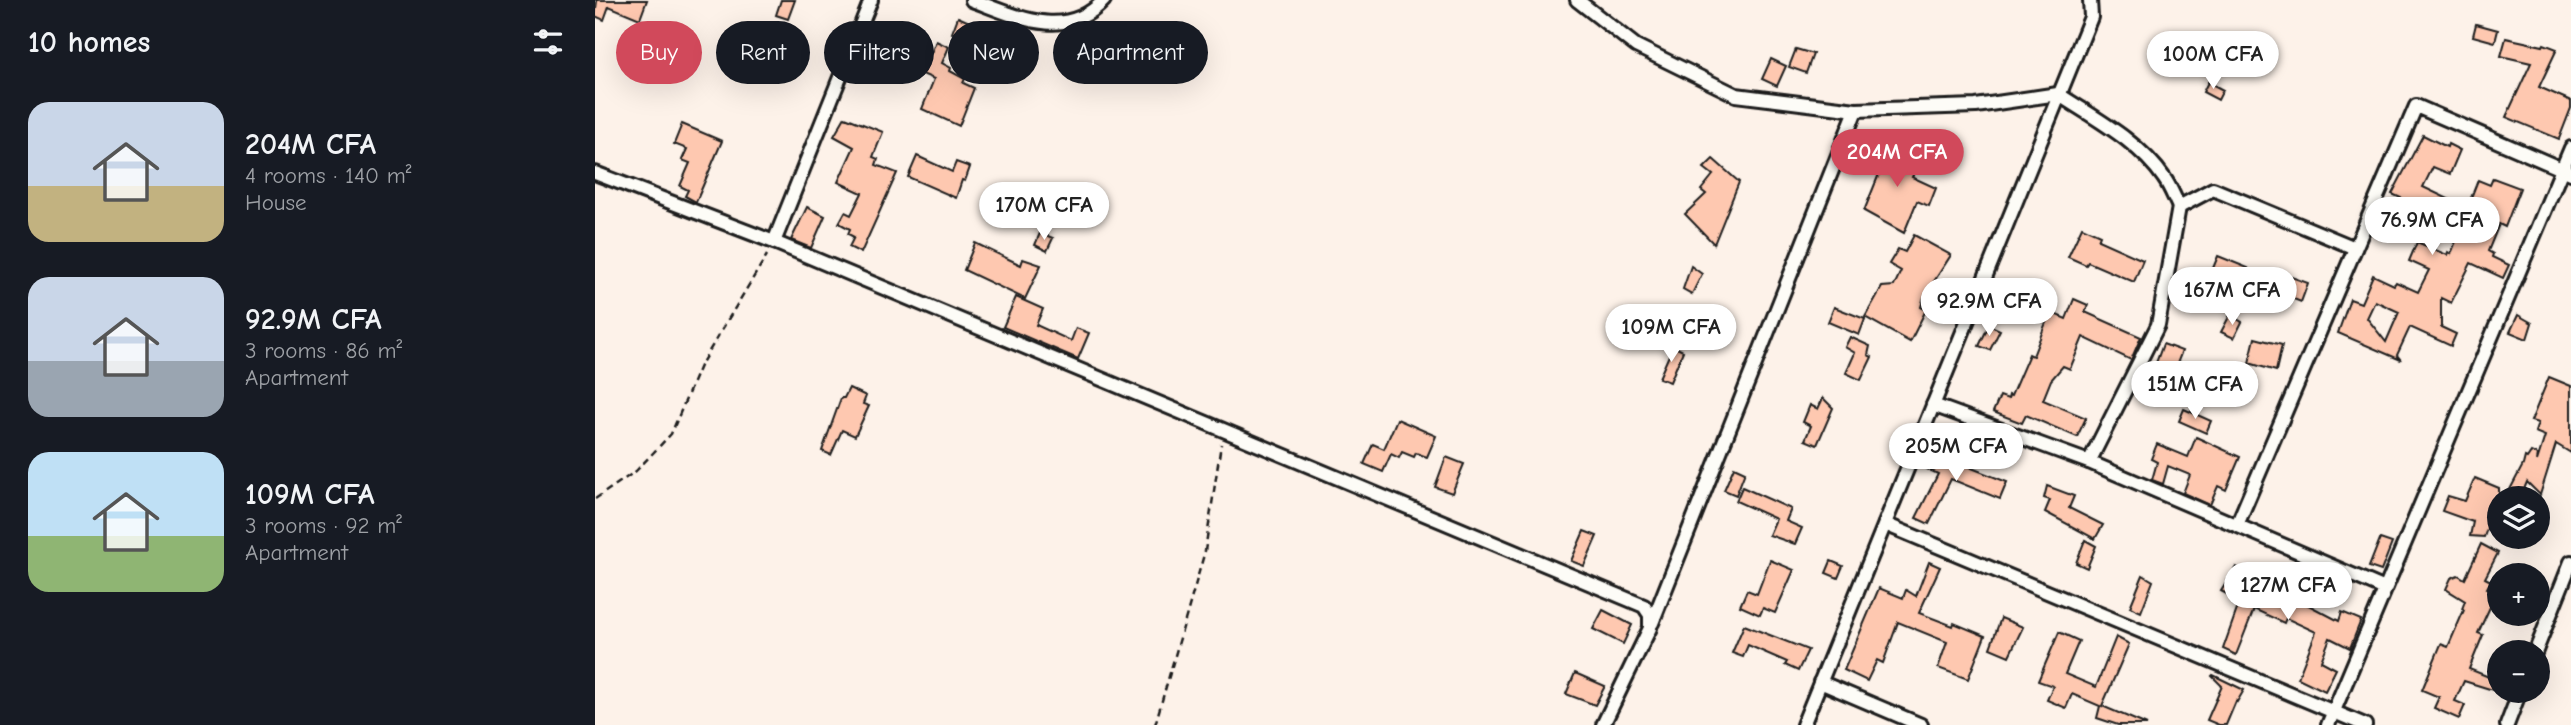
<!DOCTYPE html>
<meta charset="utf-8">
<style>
body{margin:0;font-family:"Comic Neue",sans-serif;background:#20242c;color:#f1f3f6;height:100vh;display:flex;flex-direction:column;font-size:26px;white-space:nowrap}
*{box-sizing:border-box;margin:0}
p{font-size:23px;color:#9ea1a6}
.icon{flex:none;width:38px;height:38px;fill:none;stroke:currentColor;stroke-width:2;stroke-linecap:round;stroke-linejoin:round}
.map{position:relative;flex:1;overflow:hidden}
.details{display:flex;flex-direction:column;background:#171b24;width:595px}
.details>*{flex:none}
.top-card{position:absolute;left:21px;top:21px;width:665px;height:63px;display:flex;gap:14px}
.controls{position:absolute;left:1892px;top:486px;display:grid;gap:14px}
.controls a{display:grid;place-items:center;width:63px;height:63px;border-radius:50%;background:#171b24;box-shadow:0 7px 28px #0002;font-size:35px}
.price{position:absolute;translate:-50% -60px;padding:0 16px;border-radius:24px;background:#fff;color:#222;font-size:23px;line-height:46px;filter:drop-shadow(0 2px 4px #0008)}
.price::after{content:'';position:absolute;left:50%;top:42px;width:21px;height:16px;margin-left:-10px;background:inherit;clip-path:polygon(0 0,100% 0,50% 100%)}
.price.current{background:#d1495b;color:#fff}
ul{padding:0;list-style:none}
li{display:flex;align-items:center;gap:21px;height:175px;padding:0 28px}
li span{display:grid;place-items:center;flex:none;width:196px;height:140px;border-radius:21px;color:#555}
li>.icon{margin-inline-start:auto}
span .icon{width:84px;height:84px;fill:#fffc;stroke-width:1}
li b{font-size:30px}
h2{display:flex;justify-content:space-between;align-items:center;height:84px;padding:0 28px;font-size:30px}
.pill{padding:0 24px;border-radius:32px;background:#171b24;box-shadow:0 7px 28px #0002;font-size:24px;line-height:63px}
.pill.current{background:#d1495b;color:#fff}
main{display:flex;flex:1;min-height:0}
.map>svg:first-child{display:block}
.building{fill:#fec8b0;stroke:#1c1c1c;stroke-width:2;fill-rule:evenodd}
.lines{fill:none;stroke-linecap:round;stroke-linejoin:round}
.street-casing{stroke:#1c1c1c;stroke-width:18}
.path{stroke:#1c1c1c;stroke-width:2.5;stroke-dasharray:7 5;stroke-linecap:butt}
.street{stroke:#fdfcf7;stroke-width:12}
</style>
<main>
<section class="details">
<h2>10 homes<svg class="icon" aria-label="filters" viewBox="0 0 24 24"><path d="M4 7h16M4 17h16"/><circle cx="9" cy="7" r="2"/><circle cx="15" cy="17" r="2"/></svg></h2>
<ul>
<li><span style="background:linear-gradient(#c9d6e8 60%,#c2b280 0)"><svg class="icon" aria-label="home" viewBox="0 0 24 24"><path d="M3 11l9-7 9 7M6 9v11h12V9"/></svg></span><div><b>204M CFA</b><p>4 rooms · 140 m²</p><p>House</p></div></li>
<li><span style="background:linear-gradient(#c9d6e8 60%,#9aa5b1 0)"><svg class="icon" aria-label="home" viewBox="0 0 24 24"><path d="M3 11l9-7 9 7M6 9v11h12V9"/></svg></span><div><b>92.9M CFA</b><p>3 rooms · 86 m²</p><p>Apartment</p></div></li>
<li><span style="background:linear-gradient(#bfe0f5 60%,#8fb573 0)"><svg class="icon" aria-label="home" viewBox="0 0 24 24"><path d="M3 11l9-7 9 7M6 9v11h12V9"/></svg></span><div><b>109M CFA</b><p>3 rooms · 92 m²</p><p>Apartment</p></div></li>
</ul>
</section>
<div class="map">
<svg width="1976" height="725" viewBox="0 0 1976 725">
<rect width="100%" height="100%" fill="#fdf2e9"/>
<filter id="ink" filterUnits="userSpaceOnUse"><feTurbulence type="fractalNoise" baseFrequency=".0143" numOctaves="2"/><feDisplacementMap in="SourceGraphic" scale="14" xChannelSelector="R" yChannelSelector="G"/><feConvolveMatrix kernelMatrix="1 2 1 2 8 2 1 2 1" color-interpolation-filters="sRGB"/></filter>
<g filter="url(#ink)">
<g class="building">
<polygon points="0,0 52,0 45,19 14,6 9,20 0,16 2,1"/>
<polygon points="186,0 200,0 193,19 181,15"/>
<polygon points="363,17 386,27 380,42 357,33"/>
<polygon points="1881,24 1903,30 1900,42 1878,36"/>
<polygon points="1911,38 1948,46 1949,44 1962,49 1944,87 1976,101 1976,108 1964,139 1911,117 1936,63 1906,56"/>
<polygon points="341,41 354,47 347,63 356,68 355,71 370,79 368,83 379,88 364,126 327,109 339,79 299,62 301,55 324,61 329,50 336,53"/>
<polygon points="1201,49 1218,54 1211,73 1194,67"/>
<polygon points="1176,59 1191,66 1182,86 1167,79"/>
<polygon points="1613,82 1628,90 1623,100 1608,92"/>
<polygon points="250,117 288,132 278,157 283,159 281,165 302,173 266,253 254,247 259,237 253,234 255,229 244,223 250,212 256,215 267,193 243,182 259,147 239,136"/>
<polygon points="87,124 127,141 101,202 90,196 93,190 85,186 95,163 87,160 92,149 79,144"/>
<path d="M1828,135L1852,147L1853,144L1865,150L1855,174L1838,167L1828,187L1872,208L1883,180L1895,185L1898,178L1925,188L1910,227L1904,224L1893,251L1898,254L1897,257L1914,265L1908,278L1876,263L1856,303L1846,298V327L1861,334L1856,346L1815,327L1802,355L1806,360L1743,333L1755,299L1766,303L1778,275L1799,285L1801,282L1823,292L1834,270L1814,261L1822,242L1852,255L1853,252L1856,254L1867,226L1797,194ZM1780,301L1804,312L1791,342L1772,318Z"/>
<polygon points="1289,147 1300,147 1325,161 1317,177 1341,188 1334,206 1322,201 1309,233 1269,211 1284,174 1279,172"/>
<polygon points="322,156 357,172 361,162 375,167 370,181 367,180 361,198 313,177"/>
<polygon points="1118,159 1144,182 1119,244 1090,214 1111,194 1106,190 1118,175 1109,168"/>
<polygon points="212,207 230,216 216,248 196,240"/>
<polygon points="1487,227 1505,235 1503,240 1548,260 1539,282 1493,262 1491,265 1473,257"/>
<polygon points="445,233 458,238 452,251 440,245"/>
<polygon points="1319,235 1356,255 1329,297 1326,307 1331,310 1315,342 1270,317 1287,287 1299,286 1306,271 1294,264 1303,249 1310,252"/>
<polygon points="380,243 426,265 428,259 446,265 430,299 369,270"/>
<polygon points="1623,256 1653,268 1647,285 1616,273"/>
<polygon points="1096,266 1107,274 1097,294 1088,289"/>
<polygon points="1688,274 1713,283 1706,302 1681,292"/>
<polygon points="421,297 448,309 441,325 476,341 481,328 494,333 483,359 408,327"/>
<polygon points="1479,299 1493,305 1490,312 1546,337 1536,360 1488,337 1475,369 1468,366 1456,380 1448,400 1491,418 1482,437 1431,415 1427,423 1398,412 1405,396 1413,399 1414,395 1416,396 1434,354 1438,356 1455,312 1471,319"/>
<polygon points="1239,307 1270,319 1264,335 1233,322"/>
<polygon points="1635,315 1647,322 1639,338 1626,332"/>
<polygon points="1923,315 1937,323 1932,339 1915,332"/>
<polygon points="1394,325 1405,330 1395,350 1384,346"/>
<polygon points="1255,337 1275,346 1273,355 1277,357 1266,380 1251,373 1260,353 1250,347"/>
<polygon points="1660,338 1687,345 1681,371 1654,363"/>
<polygon points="1568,344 1587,351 1579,371 1561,363"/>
<polygon points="1078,346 1088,351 1075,382 1064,378"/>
<polygon points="1629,364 1653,373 1642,401 1617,391"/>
<polygon points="1954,377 1976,386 1976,453 1961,444 1945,495 1932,482 1925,499 1910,499 1928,465 1930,457 1932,458 1936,452 1943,455 1942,461 1950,436 1940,432 1943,423 1936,421"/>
<polygon points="254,388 271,396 268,404 274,406 260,436 247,430 236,455 227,451 246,398 249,398"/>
<polygon points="1228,398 1238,408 1222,445 1210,440 1216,426 1208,422 1215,405 1223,409"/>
<polygon points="1589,409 1616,421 1611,433 1584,421"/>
<polygon points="802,419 841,436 832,457 821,453 819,457 807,452 804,458 796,454 788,472 769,464 778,444 789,449"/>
<polygon points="1601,437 1645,457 1631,490 1623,486 1615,505 1588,493 1595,475 1573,466 1568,484 1557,480 1562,462 1556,459 1562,444 1593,457"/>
<polygon points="1339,453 1412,482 1405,499 1356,479 1334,524 1321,518 1343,474 1332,469"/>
<polygon points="851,457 869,464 857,493 840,487"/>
<polygon points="1139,467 1150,472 1141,495 1129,490"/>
<polygon points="1880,478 1904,488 1904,523 1895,520 1889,537 1875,536 1878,522 1847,511 1853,496 1870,501"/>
<polygon points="1452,486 1479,496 1474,508 1508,525 1500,539 1450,512 1455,500 1449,498"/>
<polygon points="1147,487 1196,509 1191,521 1207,528 1200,544 1174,535 1181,519 1141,501"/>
<polygon points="989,531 1002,536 989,566 976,561"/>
<polygon points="1785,539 1797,543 1786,571 1774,567"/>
<polygon points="1490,540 1501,546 1492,568 1481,563"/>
<polygon points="1886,544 1903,553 1890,578 1896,581 1892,588 1902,592 1883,633 1888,635 1874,669 1904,681 1904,691 1916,691 1914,695 1869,681 1860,701 1870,705 1864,719 1839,708 1844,697 1827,690 1846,644 1853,647 1869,610 1867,609 1870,601 1851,589 1856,578 1863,575 1870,579"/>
<polygon points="1175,560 1199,570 1180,613 1168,608 1165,615 1145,606 1152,590 1162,594"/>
<polygon points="1236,561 1248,566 1243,578 1231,573"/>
<polygon points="1334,562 1345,567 1324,613 1358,626 1359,623 1390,636 1373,679 1343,668 1352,642 1303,622 1288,663 1282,660 1272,681 1249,670 1284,588 1308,598 1311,590 1321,596"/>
<polygon points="1641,567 1744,621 1747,612 1766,620 1755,648 1735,638 1726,661 1741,669 1730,691 1703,678 1721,632 1691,618 1689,623 1659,609 1641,655 1628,649 1645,601 1626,591"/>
<polygon points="1548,575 1558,581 1546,612 1535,607"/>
<polygon points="1008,610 1037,625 1028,644 998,629"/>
<polygon points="1406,618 1428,627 1414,656 1395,648"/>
<polygon points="1149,625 1213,650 1203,671 1190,665 1192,662 1153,645 1148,657 1137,653"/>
<polygon points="1464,632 1484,641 1470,674 1501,687 1521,637 1534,644 1507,706 1552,725 1523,725 1502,718 1505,706 1477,694 1471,708 1452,700 1458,686 1443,681"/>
<polygon points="980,673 1010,686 1000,705 971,694"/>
<polygon points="1618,675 1649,690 1642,702 1641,701 1631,725 1624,725 1612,720 1627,686 1617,676"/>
</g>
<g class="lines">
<defs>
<g id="street">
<path d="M377,0C420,16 471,42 509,0"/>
<path d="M982,0L1041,46L1141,95L1261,110L1381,106L1463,94C1499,118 1544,141 1569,178C1575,186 1579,197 1584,207L1618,189L1760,248"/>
<polyline points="0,173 179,242 1049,606 1055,615 1055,628 1008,725"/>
<polyline points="179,242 276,0"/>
<polyline points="1338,405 1494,462 1790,589"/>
<polyline points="1494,462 1563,325 1584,207"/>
<polyline points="1290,524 1770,725"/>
<polyline points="1642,525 1821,106 1976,173"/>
<polyline points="1057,623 1261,110"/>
<polyline points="1940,653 1976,562"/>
<polyline points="1225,682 1326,725"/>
<polyline points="1208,725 1496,17 1495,0"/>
<polyline points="1733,725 1976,148"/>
<polyline points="1912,725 1925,691"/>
</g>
</defs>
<use href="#street" class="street-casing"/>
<g class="path">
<polyline points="0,499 41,471 76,434 105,366 172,255"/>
<polyline points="560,725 610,551 626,444"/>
</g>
<use href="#street" class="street"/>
</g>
</g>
</svg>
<div class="controls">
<a><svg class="icon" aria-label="layers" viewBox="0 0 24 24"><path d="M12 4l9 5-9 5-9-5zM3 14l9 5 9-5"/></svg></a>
<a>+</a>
<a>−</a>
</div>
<b class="price" style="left:1618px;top:91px">100M CFA</b>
<b class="price current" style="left:1302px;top:189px">204M CFA</b>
<b class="price" style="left:449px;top:242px">170M CFA</b>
<b class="price" style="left:1837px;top:257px">76.9M CFA</b>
<b class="price" style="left:1637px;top:327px">167M CFA</b>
<b class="price" style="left:1394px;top:338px">92.9M CFA</b>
<b class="price" style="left:1076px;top:364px">109M CFA</b>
<b class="price" style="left:1600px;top:421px">151M CFA</b>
<b class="price" style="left:1361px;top:483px">205M CFA</b>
<b class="price" style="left:1693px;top:622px">127M CFA</b>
<div class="top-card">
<a class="pill current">Buy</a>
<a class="pill">Rent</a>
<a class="pill">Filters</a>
<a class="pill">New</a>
<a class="pill">Apartment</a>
</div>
</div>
</main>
